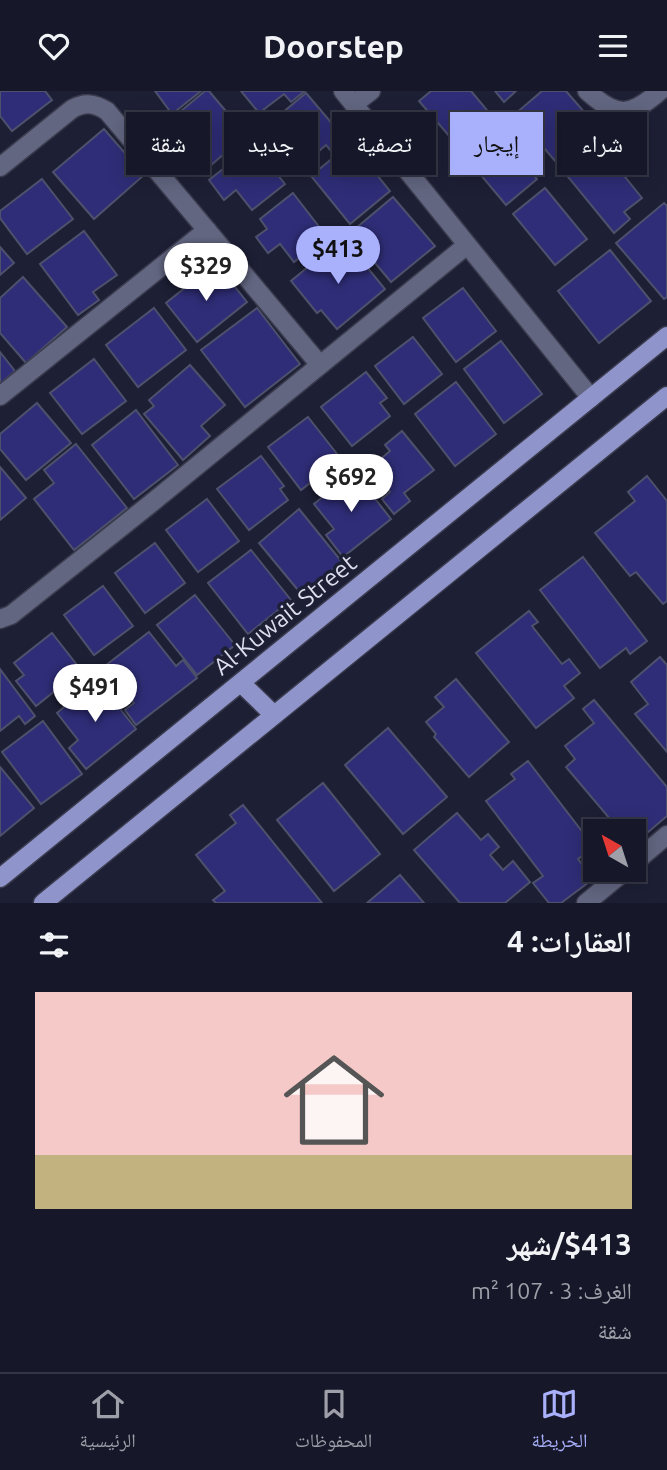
<!DOCTYPE html>
<html lang="ar">
<meta charset="utf-8">
<style>
body{margin:0;font-family:Ubuntu,"Noto Naskh Arabic",sans-serif;background:#1f2030;color:#f1f3f6;direction:rtl;height:100vh;display:flex;flex-direction:column;font-size:26px;white-space:nowrap}
*{box-sizing:border-box;margin:0}
p{font-size:23px;color:#9e9fa8}
.icon{flex:none;width:38px;height:38px;fill:none;stroke:currentColor;stroke-width:2;stroke-linecap:round;stroke-linejoin:round}
.map{position:relative;height:812px;overflow:hidden;direction:ltr}
.sheet{display:flex;flex-direction:column;background:#161728;flex:1}
.sheet>*{flex:none}
.guide{position:absolute;left:21px;top:21px;width:626px;height:63px;direction:rtl;display:flex;gap:14px}
.needle{width:46px;rotate:321deg}
.fabs{position:absolute;left:583px;top:728px;display:grid;gap:14px}
.fabs a{display:grid;place-items:center;width:63px;height:63px;border-radius:0px;background:#161728;box-shadow:0 4px 18px #0003,0 0 0 2px #353645;font-size:35px}
.price{position:absolute;translate:-50% -60px;padding:0 16px;border-radius:24px;background:#fff;color:#222;font-size:23px;line-height:46px;filter:drop-shadow(0 2px 4px #0008)}
.price::after{content:'';position:absolute;left:50%;top:42px;width:21px;height:16px;margin-left:-10px;background:inherit;clip-path:polygon(0 0,100% 0,50% 100%)}
.price.on{background:#a9b0fc;color:#111}
ul{padding:0;list-style:none}
li{display:grid;align-content:center;gap:14px;height:371px;padding:0 35px}
li+li{border-top:2px solid #353645}
li span{display:grid;place-items:center;height:217px;border-radius:0px;color:#555}
li>.icon{margin-inline-start:auto}
span .icon{width:126px;height:126px;fill:#fffc;stroke-width:1}
li b{font-size:30px}
h2{display:flex;justify-content:space-between;align-items:center;height:84px;padding:0 35px;font-size:30px}
.chip{padding:0 24px;border-radius:0px;background:#161728;box-shadow:0 4px 18px #0003,0 0 0 2px #353645;font-size:24px;line-height:63px}
.chip.on{background:#a9b0fc;color:#111}
header{display:flex;justify-content:space-between;align-items:center;height:91px;padding:0 35px;background:#161728;font-size:32px;font-weight:600}
.dock{display:flex;justify-content:space-around;align-items:center;height:98px;border-top:2px solid #353645;background:#161728;font-size:19px;color:#9e9fa8}
.dock a{display:grid;justify-items:center;gap:4px}
.dock .on{color:#a9b0fc}
.map>svg:first-child{display:block}
.building{fill:#2f2d77;stroke:#4e516b;stroke-width:2}
.lines{fill:none;stroke-linecap:round;stroke-linejoin:round}
.minor-casing{stroke:#3b3b4e;stroke-width:21}
.major-casing{stroke:#3b3b4e;stroke-width:21}
.minor{stroke:#626680;stroke-width:18}
.major{stroke:#8f95cb;stroke-width:18}
.labels{text-anchor:middle;stroke-width:7;stroke-linejoin:round;paint-order:stroke}
.street-label{font-size:24px;fill:#dcdeed;stroke:#1d1f35}
</style>
<header><svg class="icon" aria-label="menu" viewBox="0 0 24 24"><path d="M4 6h16M4 12h16M4 18h16"/></svg>Doorstep<svg class="icon" aria-label="heart" viewBox="0 0 24 24"><path d="M12 20l-8-8c-3-5 5-10 8-4 3-6 11-1 8 4z"/></svg></header>
<div class="map">
<svg width="667" height="812" viewBox="0 0 667 812">
<rect width="100%" height="100%" fill="#1d1f35"/>
<g class="building">
<polygon points="0,0 45,0 52,9 12,40 0,25"/>
<polygon points="155,0 201,0 172,23"/>
<polygon points="205,0 209,0 246,44 203,81 187,63 199,53 175,25"/>
<polygon points="241,0 305,0 291,11 284,3 259,22"/>
<polygon points="431,0 471,0 492,25 457,54 419,10"/>
<polygon points="495,0 516,0 504,11"/>
<polygon points="542,0 566,0 605,45 591,57 584,48 556,71 515,23"/>
<polygon points="306,2 346,49 332,61 326,54 303,74 269,33"/>
<polygon points="505,30 532,62 522,70 537,88 506,114 464,64"/>
<polygon points="104,38 144,84 94,128 53,81"/>
<polygon points="351,52 390,100 350,133 311,85"/>
<polygon points="613,52 631,74 622,82 642,107 624,121 630,128 614,142 564,81 597,54 603,60"/>
<polygon points="254,54 285,93 252,119 236,99 224,109 209,89"/>
<polygon points="42,88 73,128 27,163 0,127 0,120"/>
<polygon points="545,97 587,148 555,174 513,123"/>
<polygon points="293,102 327,146 294,171 280,153 268,162 256,146 267,138 260,128"/>
<polygon points="393,106 435,155 391,191 350,142"/>
<polygon points="664,112 667,115 667,206 664,208 616,152"/>
<polygon points="84,140 117,184 93,201 99,209 78,224 40,173"/>
<polygon points="337,152 352,170 358,165 385,198 337,238 321,219 317,222 291,190"/>
<polygon points="0,156 14,172 0,184"/>
<polygon points="610,159 651,210 599,252 558,200"/>
<polygon points="216,172 247,211 197,251 166,212"/>
<polygon points="23,186 67,236 26,272 0,242 0,207"/>
<polygon points="463,197 496,240 456,271 423,227"/>
<polygon points="154,217 186,259 138,296 106,254"/>
<polygon points="257,217 300,273 245,316 201,259"/>
<polygon points="413,246 442,283 404,313 375,275"/>
<polygon points="501,250 542,303 504,332 464,278"/>
<polygon points="0,261 15,280 0,293"/>
<polygon points="94,268 126,310 82,343 50,302"/>
<polygon points="190,274 225,314 201,335 210,345 183,369 144,323 154,315 149,309"/>
<polygon points="366,281 387,307 380,312 390,325 352,355 321,316"/>
<polygon points="456,291 496,343 455,375 415,323"/>
<polygon points="37,312 71,352 26,389 0,358 0,343"/>
<polygon points="136,319 178,374 134,408 92,354"/>
<polygon points="308,326 341,368 301,399 268,356"/>
<polygon points="402,340 434,379 404,402 410,410 394,423 382,408 390,401 370,377 390,360 385,354"/>
<polygon points="76,353 127,417 74,459 34,408 54,392 44,379"/>
<polygon points="261,365 284,395 280,398 288,409 249,439 217,398"/>
<polygon points="0,376 26,407 0,429"/>
<polygon points="354,381 391,428 343,466 326,444 334,438 314,413"/>
<polygon points="647,385 667,410 667,510 663,513 636,481 630,485 595,442 635,410 628,401"/>
<polygon points="207,408 239,450 198,481 166,439"/>
<polygon points="299,418 342,471 302,504 259,452"/>
<polygon points="155,452 185,492 145,522 115,482"/>
<polygon points="251,459 291,509 248,543 208,492"/>
<polygon points="583,466 647,550 630,563 626,557 600,577 540,499"/>
<polygon points="103,495 133,535 94,564 64,524"/>
<polygon points="195,504 235,554 197,584 157,534"/>
<polygon points="529,520 538,531 532,535 562,573 569,568 580,582 564,595 574,607 536,637 476,562"/>
<polygon points="149,541 176,575 183,569 197,587 136,634 125,619 134,612 105,575"/>
<polygon points="52,542 81,579 36,615 16,590 24,584 14,572"/>
<polygon points="660,566 667,574 667,661 635,623 648,613 631,591"/>
<polygon points="0,578 35,625 25,633 19,625 0,640"/>
<polygon points="456,588 509,651 469,686 434,646 436,643 426,631 444,616 435,606"/>
<polygon points="97,589 136,638 86,678 69,657 78,649 57,622"/>
<polygon points="594,609 667,696 667,725 634,753 634,740 601,740 600,738 611,729 566,676 575,668 565,655 594,632 583,618"/>
<polygon points="43,630 82,683 41,713 2,661"/>
<polygon points="388,637 447,706 403,743 345,674"/>
<polygon points="528,670 594,756 578,768 593,788 561,812 549,812 533,792 543,785 486,710 515,688 511,683"/>
<polygon points="0,676 34,717 0,745"/>
<polygon points="323,692 380,763 334,800 277,729"/>
<polygon points="243,714 322,812 216,812 213,809 225,800 196,764 236,732 230,724"/>
<polygon points="457,722 481,749 488,743 499,756 490,764 503,779 513,770 530,791 505,812 460,812 414,759"/>
<polygon points="400,784 424,812 367,812"/>
</g>
<g class="lines">
<defs>
<g id="minor">
<polyline points="343,0 591,307"/>
<path d="M587,0C617,27 630,26 660,0"/>
<polyline points="354,13 371,0"/>
<path d="M0,76L72,18C85,11 94,12 107,20L320,274"/>
<polyline points="0,305 207,139"/>
<polyline points="0,528 11,524 149,414 467,154"/>
<polyline points="634,772 667,744"/>
<polyline points="586,812 626,779"/>
</g>
<g id="major">
<polyline points="241,592 274,624"/>
<polyline points="0,787 667,245"/>
<polyline points="43,812 667,305"/>
</g>
</defs>
<use href="#minor" class="minor-casing"/>
<use href="#major" class="major-casing"/>
<use href="#minor" class="minor"/>
<use href="#major" class="major"/>
</g>
<g class="labels">
<g class="street-label">
<text transform="translate(285 524) rotate(-39)" y="8">Al-Kuwait Street</text>
</g>
</g>
</svg>
<div class="fabs">
<a><svg class="needle" viewBox="-14 -14 28 28"><path d="M0-13l5 13h-10z" fill="#e53935"/><path d="M0 13l5-13h-10z" fill="#9e9fa8"/></svg></a>
</div>
<b class="price on" style="left:338px;top:195px">$413</b>
<b class="price" style="left:206px;top:212px">$329</b>
<b class="price" style="left:351px;top:423px">$692</b>
<b class="price" style="left:95px;top:633px">$491</b>
<div class="guide">
<a class="chip">شراء</a>
<a class="chip on">إيجار</a>
<a class="chip">تصفية</a>
<a class="chip">جديد</a>
<a class="chip">شقة</a>
</div>
</div>
<section class="sheet">
<h2>العقارات: 4<svg class="icon" aria-label="filters" viewBox="0 0 24 24"><path d="M4 7h16M4 17h16"/><circle cx="9" cy="7" r="2"/><circle cx="15" cy="17" r="2"/></svg></h2>
<ul>
<li><span style="background:linear-gradient(#f6c9c9 75%,#c2b280 0)"><svg class="icon" aria-label="home" viewBox="0 0 24 24"><path d="M3 11l9-7 9 7M6 9v11h12V9"/></svg></span><div><b>$413/شهر</b><p>الغرف: 3 · 107 m²</p><p>شقة</p></div></li>
</ul>
</section>
<nav class="dock">
<a class="on"><svg class="icon" aria-label="map" viewBox="0 0 24 24"><path d="M3 6l6-2 6 2 6-2v14l-6 2-6-2-6 2zM9 4v14M15 6v14"/></svg>الخريطة</a>
<a><svg class="icon" aria-label="saved" viewBox="0 0 24 24"><path d="M7 4h10v16l-5-4-5 4z"/></svg>المحفوظات</a>
<a><svg class="icon" aria-label="home" viewBox="0 0 24 24"><path d="M3 11l9-7 9 7M6 9v11h12V9"/></svg>الرئيسية</a>
</nav>
